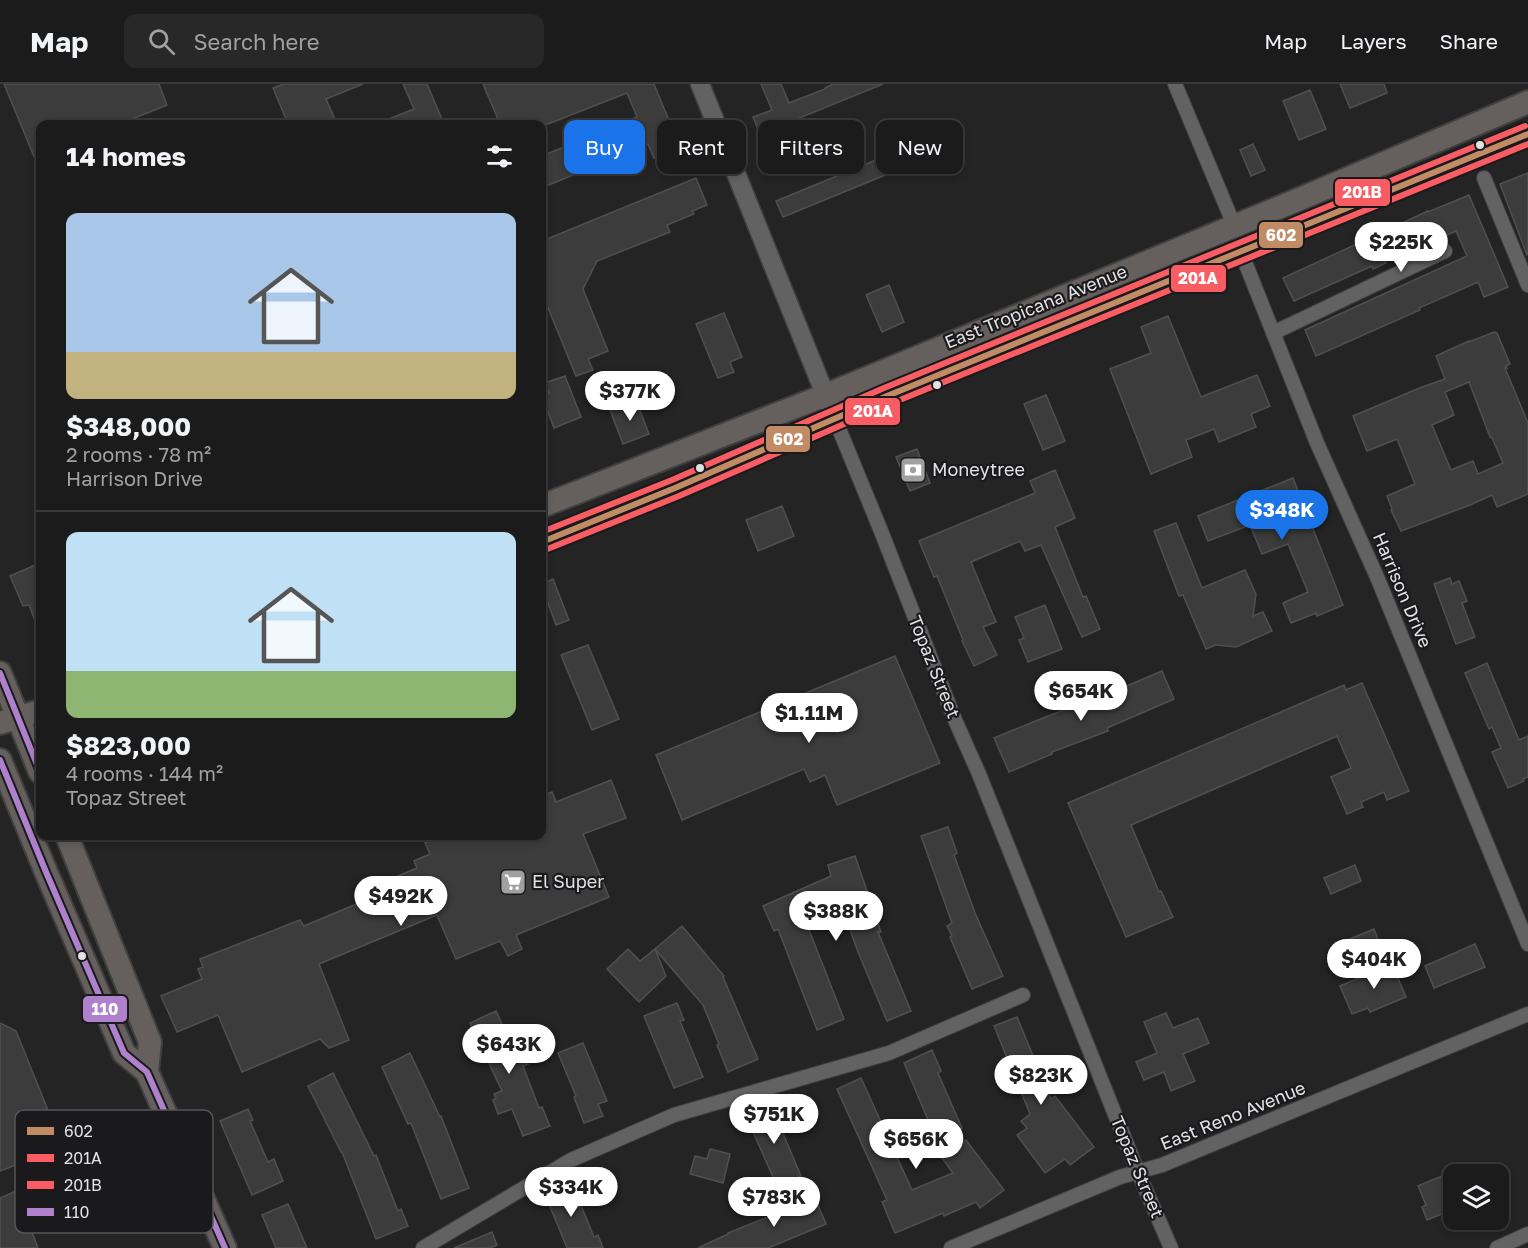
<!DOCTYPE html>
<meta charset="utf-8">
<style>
body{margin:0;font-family:"Golos Text",sans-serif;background:#282829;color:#f1f3f6;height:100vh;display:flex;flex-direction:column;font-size:22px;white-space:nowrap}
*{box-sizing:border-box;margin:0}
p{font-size:20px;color:#a0a1a3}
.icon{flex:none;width:33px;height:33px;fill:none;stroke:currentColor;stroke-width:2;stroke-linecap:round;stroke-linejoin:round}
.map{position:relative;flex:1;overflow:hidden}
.sheet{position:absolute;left:36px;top:36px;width:510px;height:720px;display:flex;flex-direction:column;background:#1b1b1c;border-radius:12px;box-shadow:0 3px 9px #0003,0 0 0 2px #39393b}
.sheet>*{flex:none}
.guide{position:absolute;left:564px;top:36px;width:570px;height:54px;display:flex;gap:12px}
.buttons{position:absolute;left:1443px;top:1080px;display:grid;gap:12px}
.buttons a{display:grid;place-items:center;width:66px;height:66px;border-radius:12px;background:#1b1b1c;box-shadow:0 3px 9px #0003,0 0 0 2px #39393b;font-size:30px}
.price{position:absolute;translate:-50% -51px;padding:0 14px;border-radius:21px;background:#fff;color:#222;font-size:20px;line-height:39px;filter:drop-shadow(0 2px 3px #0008)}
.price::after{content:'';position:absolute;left:50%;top:36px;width:18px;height:14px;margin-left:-9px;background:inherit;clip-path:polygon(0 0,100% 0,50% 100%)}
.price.selected{background:#1a73e8;color:#fff}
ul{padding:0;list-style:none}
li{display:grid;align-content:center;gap:12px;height:318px;padding:0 30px}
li+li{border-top:2px solid #39393b}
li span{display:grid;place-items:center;height:186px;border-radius:12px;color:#555}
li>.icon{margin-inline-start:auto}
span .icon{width:108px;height:108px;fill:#fffc;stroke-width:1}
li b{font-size:26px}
h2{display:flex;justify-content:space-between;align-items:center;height:72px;padding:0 30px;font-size:26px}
.chip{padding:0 21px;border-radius:12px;background:#1b1b1c;box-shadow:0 3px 9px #0003,0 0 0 2px #39393b;font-size:21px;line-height:54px}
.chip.selected{background:#1a73e8;color:#fff}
header{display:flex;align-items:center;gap:36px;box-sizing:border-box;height:84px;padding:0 30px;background:#1b1b1c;border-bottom:2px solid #39393b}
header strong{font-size:28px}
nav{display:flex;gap:33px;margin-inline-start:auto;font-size:21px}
.search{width:420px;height:54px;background:#282829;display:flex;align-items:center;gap:15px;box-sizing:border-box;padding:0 21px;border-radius:12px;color:#a0a1a3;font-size:22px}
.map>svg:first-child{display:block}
.building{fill:#3c3c3d;stroke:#505050;stroke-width:1.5;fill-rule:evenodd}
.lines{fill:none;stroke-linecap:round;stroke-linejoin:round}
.minor-casing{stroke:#404041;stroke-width:16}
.tertiary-casing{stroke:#404041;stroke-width:21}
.primary-casing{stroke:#404041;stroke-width:26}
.minor{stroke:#626263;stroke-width:14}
.tertiary{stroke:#626263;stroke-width:18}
.primary{stroke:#65605d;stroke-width:22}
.bus-1-casing{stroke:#1a1a1c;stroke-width:10}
.bus-2-casing{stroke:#1a1a1c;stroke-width:10}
.bus-3-casing{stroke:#1a1a1c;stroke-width:10}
.bus-4-casing{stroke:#1a1a1c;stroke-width:10}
.bus-1{stroke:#c18c65;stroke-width:6}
.bus-2{stroke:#f95d63;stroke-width:6}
.bus-3{stroke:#f95d63;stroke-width:6}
.bus-4{stroke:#af80cb;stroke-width:6}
.bus-dot{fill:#e2e2e4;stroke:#1a1a1c;stroke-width:2}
.labels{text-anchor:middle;stroke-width:4.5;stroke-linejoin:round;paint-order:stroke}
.street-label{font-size:18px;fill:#e2e2e4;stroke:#1a1a1c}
.poi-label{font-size:18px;fill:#e2e2e4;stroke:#1a1a1c;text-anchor:start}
.key{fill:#1a1a1c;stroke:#565658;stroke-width:1.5}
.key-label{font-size:16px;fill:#e2e2e4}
.line-badge{stroke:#1a1a1c;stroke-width:2}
.badge-label{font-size:16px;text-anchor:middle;font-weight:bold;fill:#fff}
</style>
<header>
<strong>Map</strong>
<div class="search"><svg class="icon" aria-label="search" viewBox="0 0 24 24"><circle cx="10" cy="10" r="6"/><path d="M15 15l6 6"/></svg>Search here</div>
<nav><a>Map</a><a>Layers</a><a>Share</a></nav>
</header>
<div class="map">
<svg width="1528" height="1164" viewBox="0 0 1528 1164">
<rect width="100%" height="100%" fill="#242425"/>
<g class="building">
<polygon points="4,0 159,0 167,21 120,40 40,40 40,87"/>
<polygon points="284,0 363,0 326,15 337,40 288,40 273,4"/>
<polygon points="403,0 427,0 444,40 376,40 414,25"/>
<polygon points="483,0 654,0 680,63 654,74 648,60 542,104 542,72 637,33 627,9 548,40 500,40"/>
<polygon points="761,0 781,0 789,19 825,5 825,4 833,0 883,0 760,50 753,33 772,26"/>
<polygon points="1340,0 1384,0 1387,9 1350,24"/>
<polygon points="1310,6 1326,45 1299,56 1283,17"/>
<polygon points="1253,60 1265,86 1251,92 1240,66"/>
<polygon points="888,71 895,87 783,133 776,117"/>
<polygon points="1528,89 1528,170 1527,171 1500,100"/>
<polygon points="696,94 707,121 692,127 694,130 667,141 670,148 597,177 583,205 608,267 588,275 593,286 576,292 542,209 542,157"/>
<polygon points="1469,111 1508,203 1484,213 1478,198 1419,224 1420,226 1316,272 1305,246 1467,172 1456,147 1412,167 1409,162 1383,174 1386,179 1373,185 1372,182 1294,217 1283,194 1428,127 1428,128"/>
<polygon points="889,201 904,238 882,248 866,211"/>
<polygon points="724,229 742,273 730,278 734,288 718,294 696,240"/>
<polygon points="1168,232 1201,313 1257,291 1270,322 1251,330 1256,343 1219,358 1214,345 1186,356 1192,373 1151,390 1110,285 1151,269 1141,243"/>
<path d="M1494,248L1497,249L1510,280L1506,282L1507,284H1505L1528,339V410L1497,423L1492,411L1470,421L1401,447L1391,426L1392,425L1387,412L1415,400L1397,355L1367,367L1353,332L1422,303L1445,295L1436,272L1469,257V258ZM1469,298L1490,353L1492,354L1503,379L1478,390L1473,377L1451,386L1432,341L1454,331L1445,308Z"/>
<polygon points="565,292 581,333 554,344 542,312 549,309 545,299"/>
<polygon points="1046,311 1065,357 1043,366 1024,320"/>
<polygon points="636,316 649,350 623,360 610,326"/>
<polygon points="917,365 930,399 910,407 896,373"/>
<polygon points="1055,386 1075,434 1055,443 1083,513 1086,512 1100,545 1082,553 1041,461 1025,467 1020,457 971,478 996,538 983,543 997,571 974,582 962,557 963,556 937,492 934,493 919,457 1035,409 1030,397"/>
<polygon points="1293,394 1343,521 1317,532 1316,529 1291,539 1283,519 1308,508 1288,460 1262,470 1250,441 1208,457 1198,432"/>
<polygon points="782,422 794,452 758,467 746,436"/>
<polygon points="1176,439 1202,504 1245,486 1256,510 1253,532 1263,528 1272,547 1236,563 1216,561 1206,565 1183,511 1179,512 1154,447"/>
<polygon points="40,479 40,549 29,521 23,522 10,492"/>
<polygon points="1450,494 1452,500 1459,497 1467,517 1462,519 1475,553 1456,560 1434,500"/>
<polygon points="553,495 569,536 556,541 542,503 542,500"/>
<polygon points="1045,521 1062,565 1028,578 1019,556 1024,554 1015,533"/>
<polygon points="588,561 619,635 592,646 561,571"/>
<polygon points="895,572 940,679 837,721 825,691 810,698 804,685 682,736 656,671"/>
<polygon points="1487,579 1519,656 1528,652 1528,693 1523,695 1524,697 1508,704 1492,668 1501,664 1492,643 1489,645 1465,589"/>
<polygon points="1162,587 1174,615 1107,644 1108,647 1052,668 1052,670 1009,688 994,654 1038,636 1095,614 1096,615"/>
<polygon points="1362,599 1409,707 1387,716 1384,708 1361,718 1363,723 1347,730 1331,693 1351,684 1337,652 1131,741 1159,808 1161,807 1173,833 1126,853 1068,719 1344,601 1346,606"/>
<polygon points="611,696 626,734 583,750 609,813 516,851 522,865 508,872 500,857 456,875 437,831 319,880 349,956 329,964 320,955 242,988 218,931 177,948 161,912 202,895 198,885 203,883 200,875 300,836 304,842 373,813 369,804 417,784 414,777 430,770 425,759 445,752 542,752 542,712 552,708 556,718"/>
<polygon points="948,743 957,769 954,771 975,829 1003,892 972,905 950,853 952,852 947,842 952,839 921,752"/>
<polygon points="855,772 881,848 878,848 911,927 887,937 858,868 840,818 804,833 844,935 817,946 778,845 774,847 763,822 831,792 828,781"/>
<polygon points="1355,781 1361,797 1331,810 1324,794"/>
<polygon points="682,842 724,892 723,893 758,975 728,988 717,961 719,960 703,921 655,865"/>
<polygon points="1374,845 1380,860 1347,874 1340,859"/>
<polygon points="1475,860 1485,883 1434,904 1425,882"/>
<polygon points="628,865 640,877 655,865 666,892 639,918 607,885"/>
<polygon points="1392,880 1406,913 1370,928 1368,924 1352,930 1340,902"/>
<polygon points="677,919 684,936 680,937 703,993 674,1004 644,932"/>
<polygon points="496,927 515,968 521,966 528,980 523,982 539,1024 542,1023 550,1042 523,1052 512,1025 498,1030 493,1016 496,1014 494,1010 502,1007 470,939"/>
<polygon points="1166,929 1173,944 1198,934 1209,959 1183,970 1195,997 1171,1007 1164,988 1144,996 1136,978 1157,969 1144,938"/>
<polygon points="1017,933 1051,1015 1055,1012 1094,1063 1070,1081 1065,1075 1045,1089 1017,1051 1027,1044 1021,1037 1030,1030 994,942"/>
<polygon points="0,939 16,947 58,1051 51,1068 0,1087"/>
<polygon points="583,959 607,1017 598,1020 603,1032 584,1039 574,1013 576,1012 558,969"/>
<polygon points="932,966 941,987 938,989 962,1044 930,1058 922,1039 928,1036 904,979"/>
<polygon points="410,969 440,1033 441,1032 469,1104 441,1115 411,1039 408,1040 382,983"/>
<polygon points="333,989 374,1072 376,1071 398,1127 401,1125 408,1142 376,1155 342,1068 341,1068 308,1002"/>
<polygon points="861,994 912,1106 953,1089 942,1074 966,1056 1004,1106 980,1124 976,1118 944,1132 943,1129 895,1149 882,1118 887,1116 837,1005"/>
<polygon points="771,1021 801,1092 777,1102 746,1032"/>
<polygon points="248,1025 253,1036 250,1037 268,1078 274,1075 283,1097 252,1111 220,1037"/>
<polygon points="710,1065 730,1070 723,1099 690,1090 695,1072 707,1075"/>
<polygon points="1442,1092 1447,1102 1454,1099 1454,1125 1427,1136 1422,1123 1426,1121 1418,1102"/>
<polygon points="571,1097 594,1153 598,1151 603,1164 567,1164 544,1108"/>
<polygon points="16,1107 38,1164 0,1164 0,1114"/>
<polygon points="815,1114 826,1140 768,1164 698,1164 728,1150 728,1149"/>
<polygon points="288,1120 307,1164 276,1164 262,1131"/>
<polygon points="492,1148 497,1161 490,1164 454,1164"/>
</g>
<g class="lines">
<defs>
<g id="minor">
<polyline points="1175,0 1234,141"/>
<polyline points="1484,94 1528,201"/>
<polyline points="1241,168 1317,359 1377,493 1528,860"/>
<polyline points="1273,249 1445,167"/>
<polyline points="835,335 881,447 955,636 979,690 1138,1088 1171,1164"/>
<polyline points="423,1164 571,1076 674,1031 889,969 1023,911"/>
<polyline points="951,1164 1120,1093 1162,1081 1528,930"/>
<polyline points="1497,1164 1528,1150"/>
</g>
<polyline id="tertiary" points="700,0 835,335"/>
<g id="primary">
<polyline points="542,422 826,311 1295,117 1528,18"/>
<polyline points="542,458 675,404 887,312 1528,50"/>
<polyline points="0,589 40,688"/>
<polyline points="0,639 40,627"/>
<polyline points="0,676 46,788 124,969 147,988 225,1164"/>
<polyline points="67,752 150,958 147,988"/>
</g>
</defs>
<use href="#minor" class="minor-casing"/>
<use href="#tertiary" class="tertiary-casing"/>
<use href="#primary" class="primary-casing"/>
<use href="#minor" class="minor"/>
<use href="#tertiary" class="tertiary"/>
<use href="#primary" class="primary"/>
<defs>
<polyline id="bus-1" points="542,458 675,404 887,312 1528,50"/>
<polyline id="bus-2" points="545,466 679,412 890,320 1528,60"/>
<polyline id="bus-3" points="542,448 672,396 884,304 1525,42"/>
<g id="bus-4">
<polyline points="0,589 40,688"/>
<polyline points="0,676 46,788 124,969 147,988 225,1164"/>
</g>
</defs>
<use href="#bus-1" class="bus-1-casing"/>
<use href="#bus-2" class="bus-2-casing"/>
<use href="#bus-3" class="bus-3-casing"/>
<use href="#bus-4" class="bus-4-casing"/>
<use href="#bus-1" class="bus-1"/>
<use href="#bus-2" class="bus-2"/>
<use href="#bus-3" class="bus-3"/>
<use href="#bus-4" class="bus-4"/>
</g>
<defs>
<symbol id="bank-square" viewBox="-11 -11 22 22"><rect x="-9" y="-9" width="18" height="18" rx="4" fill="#a0a0a1" stroke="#1a1a1c"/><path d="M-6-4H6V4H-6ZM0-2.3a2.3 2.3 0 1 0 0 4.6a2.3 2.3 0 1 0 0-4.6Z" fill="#fff"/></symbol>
<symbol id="supermarket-square" viewBox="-11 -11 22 22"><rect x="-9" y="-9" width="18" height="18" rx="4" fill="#a0a0a1" stroke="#1a1a1c"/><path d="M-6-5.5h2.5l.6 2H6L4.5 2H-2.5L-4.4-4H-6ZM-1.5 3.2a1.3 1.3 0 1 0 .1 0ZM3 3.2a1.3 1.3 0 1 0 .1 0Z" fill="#fff"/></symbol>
</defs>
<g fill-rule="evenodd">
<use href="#bank-square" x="898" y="371" width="30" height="30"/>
<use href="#supermarket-square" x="498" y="783" width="30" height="30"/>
</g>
<g class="bus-dot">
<circle cx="1480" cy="61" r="5"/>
<circle cx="937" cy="301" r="5"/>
<circle cx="700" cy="384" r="5"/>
<circle cx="82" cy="872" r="5"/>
</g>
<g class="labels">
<g class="street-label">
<text transform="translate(1036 223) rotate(-22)" y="6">East Tropicana Avenue</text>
<text transform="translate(1402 506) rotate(67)" y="6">Harrison Drive</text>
<text transform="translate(934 583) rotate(68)" y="6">Topaz Street</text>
<text transform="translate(1233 1032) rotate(-22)" y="6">East Reno Avenue</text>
<text transform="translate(1137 1083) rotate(67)" y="6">Topaz Street</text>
</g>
<g class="poi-label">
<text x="932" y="392">Moneytree</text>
<text x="532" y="804">El Super</text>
</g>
</g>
<rect x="15" y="1026" width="198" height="123" rx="9" class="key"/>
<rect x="27" y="1043" width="27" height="8" fill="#c18c65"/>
<rect x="27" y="1070" width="27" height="8" fill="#f95d63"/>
<rect x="27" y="1097" width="27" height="8" fill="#f95d63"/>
<rect x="27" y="1124" width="27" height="8" fill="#af80cb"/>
<g class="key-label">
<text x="64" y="1053">602</text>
<text x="64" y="1080">201A</text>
<text x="64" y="1107">201B</text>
<text x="64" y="1134">110</text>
</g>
<g class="line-badge">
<rect x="1334" y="94" width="57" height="29" rx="6" fill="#f95d63"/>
<rect x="1258" y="137" width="46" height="28" rx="6" fill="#c18c65"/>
<rect x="1170" y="180" width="57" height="29" rx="6" fill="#f95d63"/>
<rect x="844" y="313" width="57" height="29" rx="6" fill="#f95d63"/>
<rect x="765" y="341" width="46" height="28" rx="6" fill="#c18c65"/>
<rect x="82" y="911" width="46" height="28" rx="6" fill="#af80cb"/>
</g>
<g class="badge-label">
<text x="1362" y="114">201B</text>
<text x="1281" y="157">602</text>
<text x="1198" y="200">201A</text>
<text x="873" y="333">201A</text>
<text x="788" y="361">602</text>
<text x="105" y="931">110</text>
</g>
</svg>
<div class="buttons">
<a><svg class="icon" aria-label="layers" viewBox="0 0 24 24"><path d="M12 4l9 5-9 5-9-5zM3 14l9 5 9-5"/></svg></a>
</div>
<b class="price" style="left:1401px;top:189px">$225K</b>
<b class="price" style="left:630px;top:338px">$377K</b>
<b class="price selected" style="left:1282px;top:457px">$348K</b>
<b class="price" style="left:1081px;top:638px">$654K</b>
<b class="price" style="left:809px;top:660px">$1.11M</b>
<b class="price" style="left:401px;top:843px">$492K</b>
<b class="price" style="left:836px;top:858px">$388K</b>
<b class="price" style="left:1374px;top:906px">$404K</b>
<b class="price" style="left:509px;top:991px">$643K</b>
<b class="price" style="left:1041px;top:1022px">$823K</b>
<b class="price" style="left:774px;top:1061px">$751K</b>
<b class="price" style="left:916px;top:1086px">$656K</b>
<b class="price" style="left:571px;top:1134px">$334K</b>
<b class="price" style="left:774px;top:1144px">$783K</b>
<div class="guide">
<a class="chip selected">Buy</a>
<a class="chip">Rent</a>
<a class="chip">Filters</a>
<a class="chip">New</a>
</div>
<section class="sheet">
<h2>14 homes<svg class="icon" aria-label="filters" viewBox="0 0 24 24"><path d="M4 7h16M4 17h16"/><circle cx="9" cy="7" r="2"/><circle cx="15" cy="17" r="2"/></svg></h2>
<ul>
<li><span style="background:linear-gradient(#a9c7e8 75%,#c2b280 0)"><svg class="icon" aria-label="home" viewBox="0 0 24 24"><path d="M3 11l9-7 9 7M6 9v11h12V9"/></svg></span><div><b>$348,000</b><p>2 rooms · 78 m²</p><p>Harrison Drive</p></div></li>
<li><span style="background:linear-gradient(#bfe0f5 75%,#8fb573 0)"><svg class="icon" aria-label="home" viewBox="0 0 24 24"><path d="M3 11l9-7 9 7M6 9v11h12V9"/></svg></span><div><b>$823,000</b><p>4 rooms · 144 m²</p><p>Topaz Street</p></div></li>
</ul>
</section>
</div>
